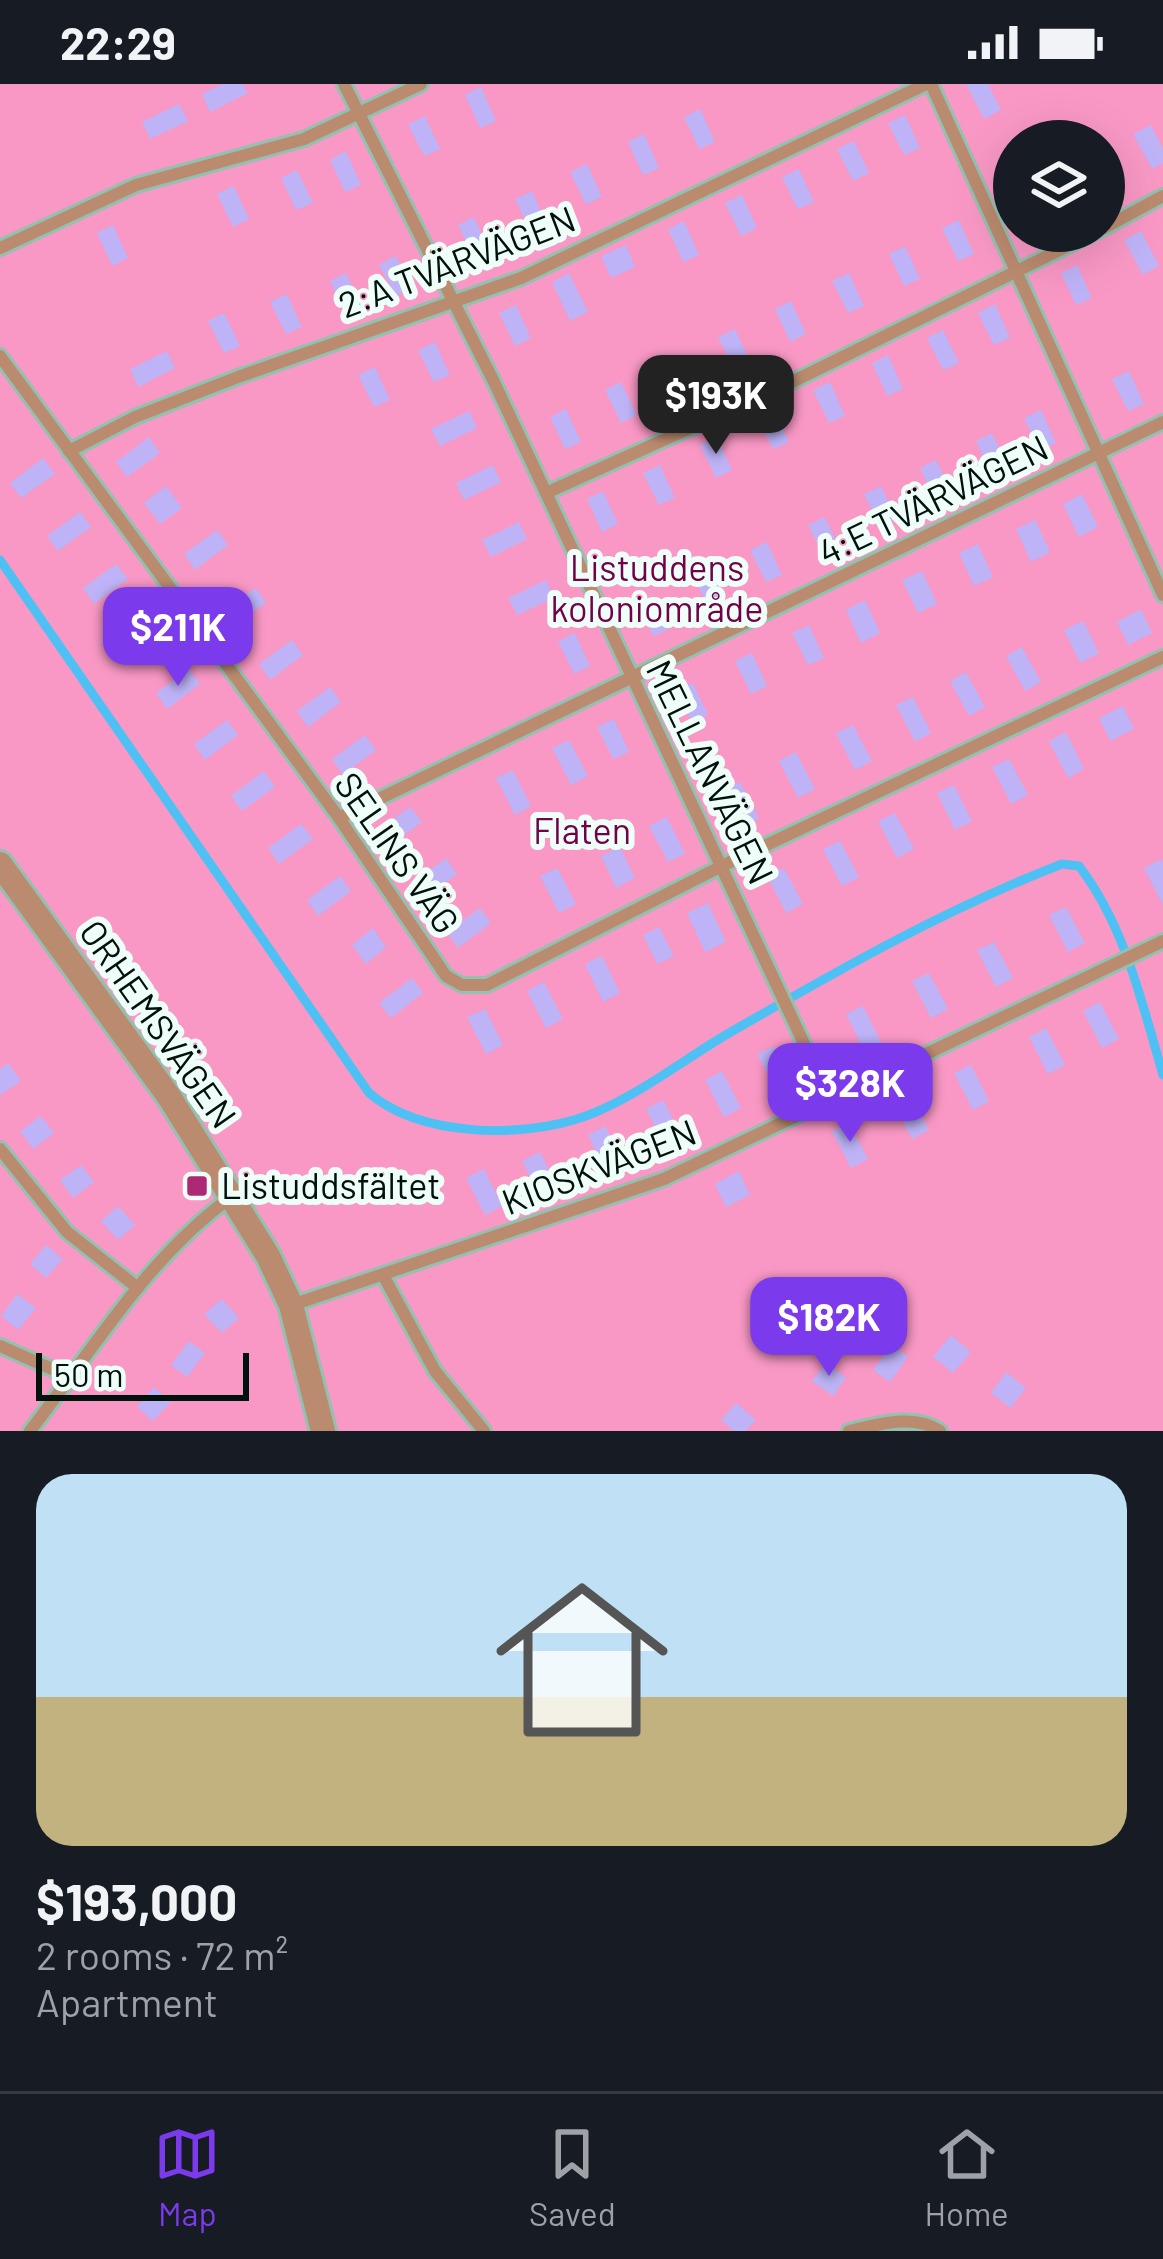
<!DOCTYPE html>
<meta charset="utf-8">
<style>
body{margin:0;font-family:Barlow,sans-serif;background:#242831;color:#f1f3f6;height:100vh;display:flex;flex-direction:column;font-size:45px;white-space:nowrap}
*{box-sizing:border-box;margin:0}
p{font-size:39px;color:#9ea1a6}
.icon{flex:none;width:66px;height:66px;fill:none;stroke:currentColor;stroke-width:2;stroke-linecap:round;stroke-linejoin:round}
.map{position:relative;height:1347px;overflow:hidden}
.details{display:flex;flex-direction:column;background:#171b24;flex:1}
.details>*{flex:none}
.tools{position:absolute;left:993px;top:36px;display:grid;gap:24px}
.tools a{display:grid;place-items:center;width:132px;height:132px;border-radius:50%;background:#171b24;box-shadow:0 12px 48px #0002;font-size:60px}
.scale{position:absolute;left:36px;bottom:30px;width:213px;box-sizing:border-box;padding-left:12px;border:6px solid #01120d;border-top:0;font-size:33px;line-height:42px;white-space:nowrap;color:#01120d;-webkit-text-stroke:9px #effef8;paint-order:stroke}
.price{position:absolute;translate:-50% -102px;padding:0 27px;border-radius:24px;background:#7c3aed;color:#fff;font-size:39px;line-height:78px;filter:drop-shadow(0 3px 6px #0008)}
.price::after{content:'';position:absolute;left:50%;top:72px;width:36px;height:27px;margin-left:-18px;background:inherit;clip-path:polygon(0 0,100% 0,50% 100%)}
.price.active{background:#222;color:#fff}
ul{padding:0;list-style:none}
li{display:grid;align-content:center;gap:24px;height:636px;padding:0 36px}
li span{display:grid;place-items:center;height:372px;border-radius:36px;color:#555}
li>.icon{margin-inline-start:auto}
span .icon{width:216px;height:216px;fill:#fffc;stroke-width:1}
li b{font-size:51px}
.status{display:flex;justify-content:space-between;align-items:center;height:84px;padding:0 60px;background:#171b24;direction:ltr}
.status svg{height:33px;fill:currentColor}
.menu{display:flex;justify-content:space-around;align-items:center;height:168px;border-top:3px solid #363941;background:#171b24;font-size:33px;color:#9ea1a6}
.menu a{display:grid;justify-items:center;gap:6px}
.menu .active{color:#7c3aed}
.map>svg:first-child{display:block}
.green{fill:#f998c5;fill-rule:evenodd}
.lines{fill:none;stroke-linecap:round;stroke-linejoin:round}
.stream{stroke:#4ec1f4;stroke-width:9}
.building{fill:#bdb3f6}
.lane-casing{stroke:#92c1b0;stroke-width:18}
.street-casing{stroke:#92c1b0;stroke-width:30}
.lane{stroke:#bb8b6f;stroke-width:12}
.street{stroke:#bb8b6f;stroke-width:24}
.poi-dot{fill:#ac2973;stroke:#effef8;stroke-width:4.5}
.labels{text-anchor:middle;stroke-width:12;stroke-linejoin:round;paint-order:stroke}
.street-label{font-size:36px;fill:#01120d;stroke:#effef8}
.park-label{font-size:36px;fill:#720147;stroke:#effef8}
.poi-label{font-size:36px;fill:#01120d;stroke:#effef8;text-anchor:start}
</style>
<div class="status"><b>22:29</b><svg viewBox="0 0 49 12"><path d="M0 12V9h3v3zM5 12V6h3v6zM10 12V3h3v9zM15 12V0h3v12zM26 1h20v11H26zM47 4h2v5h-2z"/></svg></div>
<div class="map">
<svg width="1163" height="1347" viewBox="0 0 1163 1347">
<rect width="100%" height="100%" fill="#b2e7d4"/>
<path class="green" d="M0,0H1163V1347H0ZM1014,57H1104V147H1014Z"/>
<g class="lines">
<path class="stream" d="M0,476L369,1009C421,1053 522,1055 586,1032C635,1014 683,976 729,949C837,887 945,825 1062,780L1079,782C1125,842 1142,919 1163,991"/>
</g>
<g class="building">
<polygon points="223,0 243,0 248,9 210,28 202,10"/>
<polygon points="966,0 988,0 1001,26 984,35"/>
<polygon points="481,3 496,37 480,44 465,11"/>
<polygon points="179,20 188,37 150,55 142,38"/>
<polygon points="700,25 715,58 699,65 684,33"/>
<polygon points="905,31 920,64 904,71 888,39"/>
<polygon points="425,32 440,65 424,72 408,40"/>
<polygon points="1151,41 1163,65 1163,79 1152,85 1133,50"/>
<polygon points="644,50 659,84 643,91 628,58"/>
<polygon points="854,57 869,89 853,97 837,65"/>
<polygon points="346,67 361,101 345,108 330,76"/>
<polygon points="587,80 602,113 586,120 570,88"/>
<polygon points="799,85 814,118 798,125 782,93"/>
<polygon points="297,86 313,119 296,126 281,94"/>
<polygon points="234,102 249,135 233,143 217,110"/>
<polygon points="532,107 547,141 531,148 515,115"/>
<polygon points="742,111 757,144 741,152 725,119"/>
<polygon points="474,133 489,166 473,173 458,141"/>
<polygon points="959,136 974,170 958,177 942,144"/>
<polygon points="684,137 699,171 683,178 668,145"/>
<polygon points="113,141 128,174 112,182 97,149"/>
<polygon points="1141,147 1159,182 1143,191 1124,156"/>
<polygon points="626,161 635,183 611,194 601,172"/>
<polygon points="905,162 920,195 904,202 889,170"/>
<polygon points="396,172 411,205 395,212 379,180"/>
<polygon points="1077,181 1092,214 1076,221 1061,189"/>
<polygon points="346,189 361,221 345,229 330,197"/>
<polygon points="569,189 588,228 570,237 552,198"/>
<polygon points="849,189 864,222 848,229 832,197"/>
<polygon points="287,210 302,243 286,250 270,218"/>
<polygon points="791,217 806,250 790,258 775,225"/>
<polygon points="995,220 1010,254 994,261 978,229"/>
<polygon points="516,221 531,254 515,262 499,229"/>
<polygon points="224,229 240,262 224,269 208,237"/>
<polygon points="735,245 750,277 734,285 718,253"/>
<polygon points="943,246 959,279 943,286 927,254"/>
<polygon points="435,258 450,291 434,298 418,266"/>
<polygon points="167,267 175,284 138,303 130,285"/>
<polygon points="888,271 903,305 887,312 872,279"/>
<polygon points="678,272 693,305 677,312 662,280"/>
<polygon points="375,283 390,316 374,323 358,291"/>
<polygon points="1129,287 1144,320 1128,327 1112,295"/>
<polygon points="621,298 637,331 621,339 605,306"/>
<polygon points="830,298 845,332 829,339 813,306"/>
<polygon points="566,325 581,358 565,365 550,333"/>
<polygon points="774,325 789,358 773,365 757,333"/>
<polygon points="1041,326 1056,359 1040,366 1024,334"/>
<polygon points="469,327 477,344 440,362 431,345"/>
<polygon points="992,349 1008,382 991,390 976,357"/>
<polygon points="149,353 160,369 127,393 116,378"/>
<polygon points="717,353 732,386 716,394 700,361"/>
<polygon points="43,374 55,390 21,414 10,399"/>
<polygon points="936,376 952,409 935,416 920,384"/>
<polygon points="493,381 501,398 464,416 456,399"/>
<polygon points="660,381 675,414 659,421 643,389"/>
<polygon points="166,402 182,424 160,440 144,419"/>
<polygon points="881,402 896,435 880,443 864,410"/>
<polygon points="603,407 618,440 602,448 587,415"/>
<polygon points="1082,410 1098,443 1079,453 1063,420"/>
<polygon points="80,428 91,443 58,467 47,452"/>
<polygon points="825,433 840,466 824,473 808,441"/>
<polygon points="1035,436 1050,468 1031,478 1016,445"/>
<polygon points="519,438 527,455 491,473 482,456"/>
<polygon points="217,446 228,461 195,486 184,470"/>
<polygon points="767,458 782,491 766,498 750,466"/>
<polygon points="978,460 993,493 974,502 959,469"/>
<polygon points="116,480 128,495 94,520 83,504"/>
<polygon points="710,484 725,517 709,525 693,492"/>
<polygon points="922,487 937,520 918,529 902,496"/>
<polygon points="546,496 554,514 517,531 508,514"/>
<polygon points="256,504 266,519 231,542 221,525"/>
<polygon points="654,512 669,545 653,552 638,520"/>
<polygon points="865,516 880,549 861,559 846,526"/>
<polygon points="1141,525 1152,549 1128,561 1117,538"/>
<polygon points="153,535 164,551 131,575 120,560"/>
<polygon points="1083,537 1099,569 1080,579 1064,546"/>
<polygon points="809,541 824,574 808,581 792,549"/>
<polygon points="575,549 590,582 574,590 558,557"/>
<polygon points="292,556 303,571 270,596 259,580"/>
<polygon points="1022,563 1041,598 1025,607 1006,572"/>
<polygon points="752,569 767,602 751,610 735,577"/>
<polygon points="189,585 200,600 167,625 156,609"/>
<polygon points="966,588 985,623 969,632 950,597"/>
<polygon points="693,599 708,631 692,639 676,606"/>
<polygon points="330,603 341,618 308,643 297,627"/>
<polygon points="913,613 931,649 915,658 896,621"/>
<polygon points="1123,622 1134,645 1110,657 1099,634"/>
<polygon points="614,635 629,668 613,675 597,643"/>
<polygon points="227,636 238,651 205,676 194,660"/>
<polygon points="853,641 872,677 855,686 836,649"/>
<polygon points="1066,648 1084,685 1068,694 1049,657"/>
<polygon points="365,651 376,666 343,691 332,675"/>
<polygon points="569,656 588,692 571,701 552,664"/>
<polygon points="796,668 815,705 798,714 779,677"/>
<polygon points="1009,675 1028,711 1011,720 992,683"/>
<polygon points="513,686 531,722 515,731 496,694"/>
<polygon points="264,687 275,703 242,727 231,712"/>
<polygon points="740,698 759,734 742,743 723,706"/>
<polygon points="954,701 972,737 955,746 937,709"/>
<polygon points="410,723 422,738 388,763 377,747"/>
<polygon points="895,729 914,765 897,774 878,737"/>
<polygon points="667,733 685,770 668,778 649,742"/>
<polygon points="301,740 313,755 279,780 268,764"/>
<polygon points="840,757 859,793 842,802 823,765"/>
<polygon points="620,763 635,794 616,804 601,772"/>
<polygon points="446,774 457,790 424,814 413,799"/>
<polygon points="1161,775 1163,779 1163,821 1144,784"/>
<polygon points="557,784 576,820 559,829 540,792"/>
<polygon points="784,784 803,820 786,829 767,792"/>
<polygon points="340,792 351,807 318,832 307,816"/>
<polygon points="708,819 726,858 705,868 687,829"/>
<polygon points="1066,823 1085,859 1068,868 1049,831"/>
<polygon points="480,824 491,839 458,864 447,848"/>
<polygon points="659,843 674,872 657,880 643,851"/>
<polygon points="373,844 386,863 366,880 352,861"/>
<polygon points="994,858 1013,894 996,903 977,866"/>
<polygon points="602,872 620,909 603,918 585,880"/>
<polygon points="929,889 948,925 931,934 912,897"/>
<polygon points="412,894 423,909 391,934 379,919"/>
<polygon points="544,898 563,935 546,944 527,907"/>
<polygon points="1100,918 1119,955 1102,964 1083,927"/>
<polygon points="863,922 881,958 864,967 846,930"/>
<polygon points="485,925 503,961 486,970 467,933"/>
<polygon points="1046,944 1065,981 1048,990 1029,953"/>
<polygon points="774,962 793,999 776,1007 757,970"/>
<polygon points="8,979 21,997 0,1011 0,985"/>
<polygon points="971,981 989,1017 973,1026 954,989"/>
<polygon points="722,987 741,1024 724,1033 705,996"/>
<polygon points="910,1009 929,1046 912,1055 893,1018"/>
<polygon points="663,1016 682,1053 665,1062 646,1025"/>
<polygon points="41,1032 54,1049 33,1065 20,1047"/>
<polygon points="849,1039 868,1075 851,1084 832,1047"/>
<polygon points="605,1042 624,1079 607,1088 588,1051"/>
<polygon points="540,1068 558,1105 541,1114 522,1077"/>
<polygon points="81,1081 94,1098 73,1114 60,1096"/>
<polygon points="484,1085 502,1122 485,1131 466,1094"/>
<polygon points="739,1087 750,1111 726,1123 715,1100"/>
<polygon points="118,1122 135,1141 118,1156 101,1137"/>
<polygon points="46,1161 63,1175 46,1194 30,1180"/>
<polygon points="17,1210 36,1224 18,1246 1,1232"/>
<polygon points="222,1215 239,1234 222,1249 204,1230"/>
<polygon points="951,1251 971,1268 953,1289 933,1273"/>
<polygon points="189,1257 205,1269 187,1293 171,1281"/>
<polygon points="892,1260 908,1273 890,1298 873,1286"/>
<polygon points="826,1278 846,1294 833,1312 812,1297"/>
<polygon points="1006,1288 1026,1304 1010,1324 991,1309"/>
<polygon points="154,1303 171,1318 153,1337 137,1323"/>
<polygon points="736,1319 756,1336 746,1347 734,1347 721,1336"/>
</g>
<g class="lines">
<defs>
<g id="lane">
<polyline points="344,0 494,298 830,1015"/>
<polyline points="931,0 1163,511"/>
<polyline points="1104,144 1163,112"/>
<polyline points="0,164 136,101 304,55 421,0"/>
<polyline points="0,272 339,734 446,892 462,901 487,901 722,782 1163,573"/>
<polyline points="69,367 135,333 238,293 521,194 926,0"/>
<polyline points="546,409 792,298 1098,147"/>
<polyline points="339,734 1163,338"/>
<polyline points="0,1065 67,1148 138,1204"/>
<polyline points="383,1191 435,1287 484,1347"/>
<polyline points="292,1221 664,1095 1163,857"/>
<polyline points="0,1262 70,1293"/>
<path d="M30,1347C93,1266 147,1174 231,1113"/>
<path d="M849,1347C877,1341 914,1329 940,1347"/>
</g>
<polyline id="street" points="0,780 170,1014 268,1172 291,1221 323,1347"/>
</defs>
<use href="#lane" class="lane-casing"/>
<use href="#street" class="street-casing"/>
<use href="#lane" class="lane"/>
<use href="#street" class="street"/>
</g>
<rect class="poi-dot" x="185" y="1090" width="24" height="24" rx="6"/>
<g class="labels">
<g class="street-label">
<text transform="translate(457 178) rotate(-21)" y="13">2:A TVÄRVÄGEN</text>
<text transform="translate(933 416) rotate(-26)" y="13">4:E TVÄRVÄGEN</text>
<text transform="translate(710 688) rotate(64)" y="13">MELLANVÄGEN</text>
<text transform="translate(397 769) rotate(55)" y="13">SELINS VÄG</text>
<text transform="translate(158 940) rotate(55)" y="13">ORHEMSVÄGEN</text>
<text transform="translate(599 1083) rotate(-21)" y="13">KIOSKVÄGEN</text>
</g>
<g class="park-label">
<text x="657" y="497">Listuddens<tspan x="657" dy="41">koloniområde</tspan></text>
<text x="582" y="760">Flaten</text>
</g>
<g class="poi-label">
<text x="221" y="1115">Listuddsfältet</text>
</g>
</g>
</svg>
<div class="tools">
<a><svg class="icon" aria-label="layers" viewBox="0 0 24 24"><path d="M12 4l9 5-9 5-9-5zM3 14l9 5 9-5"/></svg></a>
</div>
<div class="scale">50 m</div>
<b class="price active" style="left:716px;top:373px">$193K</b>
<b class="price" style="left:178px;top:605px">$211K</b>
<b class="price" style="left:850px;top:1061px">$328K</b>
<b class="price" style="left:829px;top:1295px">$182K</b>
</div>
<section class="details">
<ul>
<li><span style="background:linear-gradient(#bfe0f5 60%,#c2b280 0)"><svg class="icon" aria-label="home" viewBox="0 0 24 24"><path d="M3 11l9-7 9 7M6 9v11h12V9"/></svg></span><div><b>$193,000</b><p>2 rooms · 72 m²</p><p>Apartment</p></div></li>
</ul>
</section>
<nav class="menu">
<a class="active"><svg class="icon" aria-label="map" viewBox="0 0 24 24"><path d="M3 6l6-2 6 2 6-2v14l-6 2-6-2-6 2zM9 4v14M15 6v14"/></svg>Map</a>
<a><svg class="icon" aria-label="saved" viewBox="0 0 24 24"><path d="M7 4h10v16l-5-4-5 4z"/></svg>Saved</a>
<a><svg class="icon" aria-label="home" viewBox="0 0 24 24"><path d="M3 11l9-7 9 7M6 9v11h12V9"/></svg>Home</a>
</nav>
